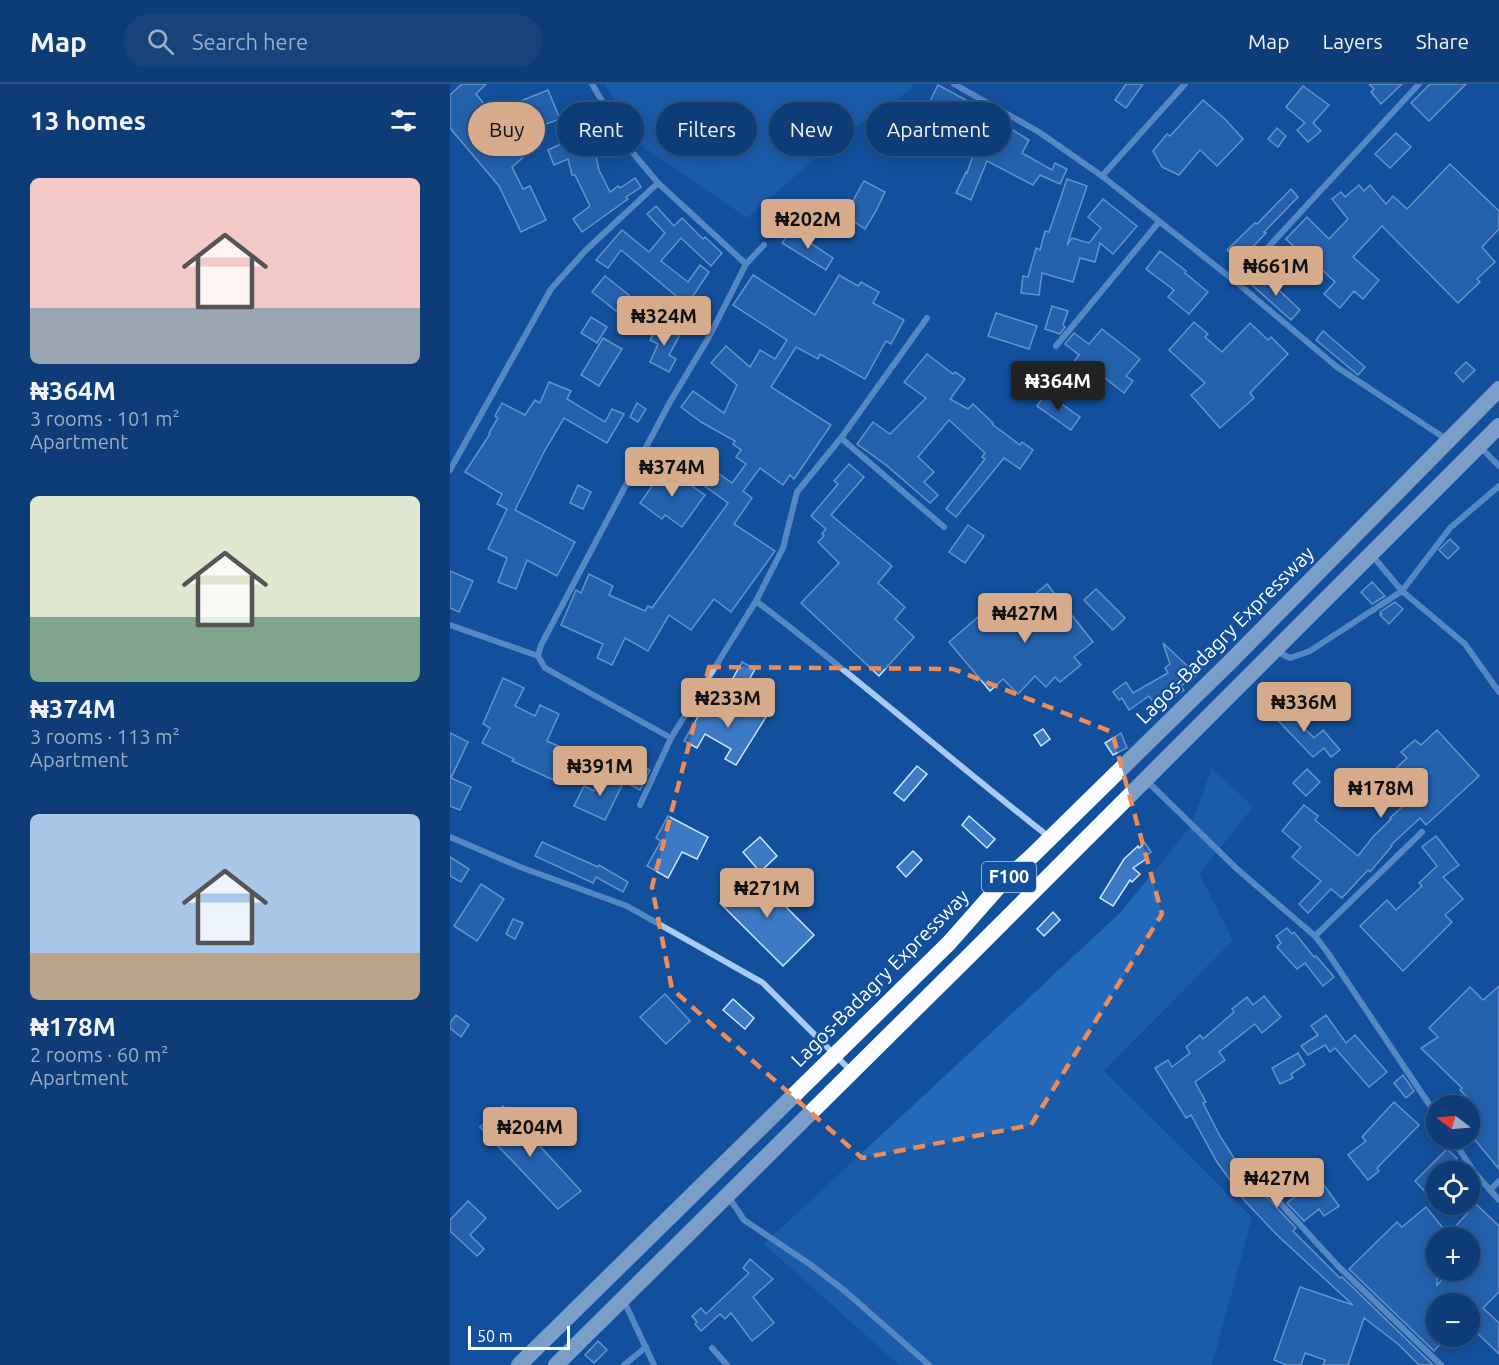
<!DOCTYPE html>
<meta charset="utf-8">
<style>
body{margin:0;font-family:Ubuntu,sans-serif;background:#17437b;color:#f1f3f6;height:100vh;display:flex;flex-direction:column;font-size:22px;white-space:nowrap}
*{box-sizing:border-box;margin:0}
p{font-size:20px;color:#9badc5}
.icon{flex:none;width:33px;height:33px;fill:none;stroke:currentColor;stroke-width:2;stroke-linecap:round;stroke-linejoin:round}
.map{position:relative;flex:1;overflow:hidden}
.sheet{display:flex;flex-direction:column;background:#0e3c76;width:450px}
.sheet>*{flex:none}
.guide{position:absolute;left:18px;top:18px;width:570px;height:54px;display:flex;gap:12px}
.needle{width:39px;rotate:286deg}
.tools{position:absolute;left:976px;top:1011px;display:grid;gap:12px}
.tools a{display:grid;place-items:center;width:54px;height:54px;border-radius:50%;background:#0e3c76;box-shadow:0 3px 15px #0003,0 0 0 2px #2e5688;font-size:30px}
.scale{position:absolute;left:18px;bottom:15px;width:102px;box-sizing:border-box;padding-left:6px;border:3px solid #fff;border-top:0;font-size:16px;line-height:21px;white-space:nowrap;color:#fff;-webkit-text-stroke:4px #12509d;paint-order:stroke}
.price{position:absolute;translate:-50% -51px;padding:0 14px;border-radius:6px;background:#d6ab8b;color:#111;font-size:20px;line-height:39px;filter:drop-shadow(0 2px 3px #0008)}
.price::after{content:'';position:absolute;left:50%;top:36px;width:18px;height:14px;margin-left:-9px;background:inherit;clip-path:polygon(0 0,100% 0,50% 100%)}
.price.current{background:#222;color:#fff}
ul{padding:0;list-style:none}
li{display:grid;align-content:center;gap:12px;height:318px;padding:0 30px}
li span{display:grid;place-items:center;height:186px;border-radius:9px;color:#555}
li>.icon{margin-inline-start:auto}
span .icon{width:108px;height:108px;fill:#fffc;stroke-width:1}
li b{font-size:26px}
h2{display:flex;justify-content:space-between;align-items:center;height:72px;padding:0 30px;font-size:26px}
.chip{padding:0 21px;border-radius:27px;background:#0e3c76;box-shadow:0 3px 15px #0003,0 0 0 2px #2e5688;font-size:21px;line-height:54px}
.chip.current{background:#d6ab8b;color:#111}
header{display:flex;align-items:center;gap:36px;box-sizing:border-box;height:84px;padding:0 30px;background:#0e3c76;border-bottom:2px solid #2e5688}
header strong{font-size:28px}
nav{display:flex;gap:33px;margin-inline-start:auto;font-size:21px}
.search{width:420px;height:54px;background:#17437b;display:flex;align-items:center;gap:15px;box-sizing:border-box;padding:0 21px;border-radius:33px;color:#9badc5;font-size:22px}
main{display:flex;flex:1;min-height:0}
.map>svg:first-child{display:block}
.green{fill:#246abb}
.building{fill:#3b79c4;stroke:#d0e5fe;stroke-width:1.5;fill-rule:evenodd}
.lines{fill:none;stroke-linecap:round;stroke-linejoin:round}
.minor{stroke:#a7cbf4;stroke-width:6}
.trunk{stroke:#fafcff;stroke-width:16}
.marked{fill:none;stroke:#ef8b55;stroke-width:4.5;stroke-dasharray:12 8;stroke-linejoin:round}
.labels{text-anchor:middle;stroke-width:5;stroke-linejoin:round;paint-order:stroke}
.shield{fill:#12509d;stroke:#b8cae2;stroke-width:1.5}
.shield-label{font-size:18px;font-weight:bold;fill:#fff}
.street-label{font-size:20px;fill:#fff;stroke:#12509d}
</style>
<header>
<strong>Map</strong>
<div class="search"><svg class="icon" aria-label="search" viewBox="0 0 24 24"><circle cx="10" cy="10" r="6"/><path d="M15 15l6 6"/></svg>Search here</div>
<nav><a>Map</a><a>Layers</a><a>Share</a></nav>
</header>
<main>
<section class="sheet">
<h2>13 homes<svg class="icon" aria-label="filters" viewBox="0 0 24 24"><path d="M4 7h16M4 17h16"/><circle cx="9" cy="7" r="2"/><circle cx="15" cy="17" r="2"/></svg></h2>
<ul>
<li><span style="background:linear-gradient(#f6c9c9 70%,#9aa5b1 0)"><svg class="icon" aria-label="home" viewBox="0 0 24 24"><path d="M3 11l9-7 9 7M6 9v11h12V9"/></svg></span><div><b>₦364M</b><p>3 rooms · 101 m²</p><p>Apartment</p></div></li>
<li><span style="background:linear-gradient(#dfe7d0 65%,#7fa58c 0)"><svg class="icon" aria-label="home" viewBox="0 0 24 24"><path d="M3 11l9-7 9 7M6 9v11h12V9"/></svg></span><div><b>₦374M</b><p>3 rooms · 113 m²</p><p>Apartment</p></div></li>
<li><span style="background:linear-gradient(#a9c7e8 75%,#b9a48a 0)"><svg class="icon" aria-label="home" viewBox="0 0 24 24"><path d="M3 11l9-7 9 7M6 9v11h12V9"/></svg></span><div><b>₦178M</b><p>2 rooms · 60 m²</p><p>Apartment</p></div></li>
</ul>
</section>
<div class="map">
<svg width="1049" height="1281" viewBox="0 0 1049 1281">
<rect width="100%" height="100%" fill="#12509d"/>
<g class="green">
<polygon points="155,0 464,0 461,5 377,64 297,134 192,62"/>
<polygon points="762,684 803,723 749,790 783,856 654,987 802,1134 762,1281 449,1281 314,1160 671,828 741,742"/>
</g>
<g class="building">
<polygon points="12,0 36,0 26,10 76,71 62,83 73,105 80,102 96,136 71,148 49,102 0,44 0,11"/>
<polygon points="676,0 693,0 676,24 665,16"/>
<polygon points="919,0 952,0 931,20 921,8 924,5"/>
<polygon points="980,0 1016,0 979,37 961,19"/>
<polygon points="488,1 516,16 507,35 478,21"/>
<polygon points="853,2 879,21 863,39 871,47 858,58 847,46 855,39 836,23"/>
<polygon points="98,6 110,35 73,48 69,36 72,34 66,19"/>
<polygon points="753,16 775,35 793,55 767,82 750,66 729,91 712,83 703,67 717,50 720,52"/>
<polygon points="147,43 154,60 144,64 149,86 160,108 168,102 170,104 185,94 191,103 176,113 178,115 132,148 123,135 140,122 125,91 122,91 118,75 104,81 98,66"/>
<polygon points="827,44 836,52 828,63 818,55"/>
<polygon points="561,45 579,56 572,69 602,86 605,79 617,85 610,100 590,91 583,101 537,77 521,116 506,109 516,88 517,89 531,47 555,55"/>
<polygon points="946,49 961,63 940,84 925,70"/>
<polygon points="1000,80 1049,127 1049,145 1032,163 1045,178 1027,195 1030,198 1008,219 932,142 903,173 929,196 913,215 904,207 890,224 874,210 885,198 864,178 862,180 836,155 857,133 879,155 898,135 882,115 891,108 895,113 909,101 914,107 920,101 936,120 943,112 957,125"/>
<polygon points="617,95 637,102 617,161 622,154 639,159 651,144 638,133 653,115 687,142 663,170 650,159 645,178 630,174 623,198 592,189 589,211 571,209 573,192 578,193 586,164 590,166 595,147 599,148"/>
<polygon points="414,97 435,108 426,127 415,145 393,130 400,119 401,120"/>
<polygon points="841,105 848,113 814,148 816,149 789,177 777,166 805,139 807,140"/>
<polygon points="206,122 224,142 232,134 253,155 255,153 272,169 261,182 231,154 211,177 238,198 250,181 259,188 237,221 171,166 158,184 146,176 172,146 199,168 215,149 197,130"/>
<polygon points="341,146 383,174 376,186 332,159"/>
<polygon points="710,167 736,187 735,189 758,208 739,230 718,213 724,206 696,185"/>
<polygon points="303,191 365,231 389,191 408,202 411,198 429,208 423,219 454,236 441,260 436,257 415,295 370,270 368,275 346,263 321,303 381,341 344,395 340,391 333,401 310,384 293,407 302,414 284,440 325,467 281,528 264,515 241,546 219,531 198,567 175,554 162,581 147,574 153,560 111,541 126,506 131,509 139,490 163,502 159,511 195,527 198,522 202,524 278,419 252,400 262,385 282,399 296,380 286,373 291,366 283,360 285,357 251,338 231,323 243,307 274,329 287,301 261,279 276,262 300,283 310,266 325,275 337,256 283,221"/>
<polygon points="813,191 850,226 841,236 803,202"/>
<polygon points="155,192 179,211 166,227 142,208"/>
<polygon points="244,218 255,226 242,244 231,236"/>
<polygon points="602,222 618,227 613,241 615,243 610,250 595,245"/>
<polygon points="546,229 587,242 579,265 538,252"/>
<polygon points="141,233 157,243 147,259 131,249"/>
<polygon points="744,238 758,250 755,253 772,268 800,239 818,256 821,253 838,270 800,309 804,314 770,344 741,311 755,299 719,266"/>
<polygon points="210,239 230,251 219,271 226,275 219,288 200,278 208,260 200,256"/>
<polygon points="652,245 690,275 676,292 683,297 674,309 637,280 625,296 615,289 629,271 615,260 624,249 639,260"/>
<polygon points="873,247 915,283 908,291 866,256"/>
<polygon points="153,254 172,265 149,302 131,291"/>
<polygon points="477,270 503,290 505,288 515,295 500,315 518,325 523,320 543,339 542,340 570,361 572,358 583,366 570,385 554,374 506,433 496,425 535,375 532,373 535,369 499,336 468,373 484,388 474,398 488,411 480,419 436,381 407,360 423,338 440,350 476,314 454,298"/>
<polygon points="1016,278 1025,286 1013,298 1005,289"/>
<polygon points="99,298 121,307 117,315 155,338 162,325 174,330 157,359 114,334 95,366 65,426 125,458 107,492 77,476 66,505 48,498 57,474 38,465 57,425 47,420 52,410 15,388 40,350 39,349 48,334 45,332 52,319 75,331 85,316 90,319"/>
<polygon points="596,309 630,333 621,346 587,322"/>
<polygon points="187,319 196,325 188,338 180,333"/>
<polygon points="399,380 414,393 381,431 442,482 428,499 455,523 445,535 464,553 429,592 351,519 389,479 368,458 374,452 372,450 376,445 361,432 388,400 384,397"/>
<polygon points="215,384 255,411 232,443 215,431 212,435 190,419"/>
<polygon points="128,401 141,408 133,425 120,419"/>
<polygon points="518,441 534,452 515,479 499,468"/>
<polygon points="1000,455 1009,464 998,475 989,466"/>
<polygon points="0,487 23,497 9,528 0,524"/>
<polygon points="922,498 935,512 922,520 911,508"/>
<polygon points="597,500 643,558 624,573 631,581 610,598 605,593 596,603 585,592 568,610 553,595 540,607 499,558 529,532 542,546"/>
<polygon points="646,505 675,534 663,546 634,516"/>
<polygon points="945,518 953,525 939,540 930,531 932,530 930,528"/>
<polygon points="713,559 747,591 731,602 734,606 708,625 699,612 679,626 672,614 669,616 663,608 676,598 683,609 718,589 715,584 720,580"/>
<polygon points="292,578 305,585 295,603 282,596"/>
<polygon points="53,594 74,604 65,622 85,632 90,621 109,630 97,657 124,669 110,699 62,677 64,675 32,659 40,644 33,640"/>
<polygon points="285,615 316,633 286,681 275,675 281,665 255,650 247,664 234,657 253,624 273,635"/>
<polygon points="829,618 864,654 873,646 890,666 881,673 874,664 863,673 819,627"/>
<polygon points="593,645 600,655 591,662 584,651"/>
<polygon points="987,646 1029,692 976,741 970,734 941,761 942,762 920,788 918,786 892,814 881,805 858,829 849,820 871,797 842,773 851,763 832,747 854,721 868,732 865,736 908,772 922,754 941,735 940,734 965,711 943,687 957,674 951,668 965,656 971,661"/>
<polygon points="0,649 18,658 1,694 21,703 10,726 0,722"/>
<polygon points="671,649 677,664 663,671 655,659"/>
<polygon points="186,678 200,686 190,706 175,698"/>
<polygon points="467,682 477,690 454,717 444,709"/>
<polygon points="857,685 870,698 856,712 843,699"/>
<polygon points="154,689 173,699 155,736 124,722 134,702 144,707"/>
<polygon points="218,732 258,753 247,775 232,768 218,794 197,782 211,757 206,754"/>
<polygon points="519,732 545,755 537,764 512,741"/>
<polygon points="986,752 1009,781 993,793 1013,815 995,831 1002,838 953,887 910,842 937,816 946,826 972,802 969,799 987,782 972,763"/>
<polygon points="310,753 327,772 310,788 293,768"/>
<polygon points="92,758 148,783 149,781 178,798 173,808 146,793 143,799 85,772"/>
<polygon points="695,759 701,768 695,773 696,775 683,784 690,790 682,798 680,796 663,822 650,814 674,775 688,762 689,764"/>
<polygon points="463,767 472,776 456,793 447,783"/>
<polygon points="0,773 19,785 11,798 0,792"/>
<polygon points="301,788 364,851 333,882 270,819"/>
<polygon points="31,800 54,815 27,857 4,842"/>
<polygon points="603,828 610,836 594,852 587,845"/>
<polygon points="63,835 73,839 65,855 56,850"/>
<polygon points="837,844 842,850 844,848 864,873 866,872 884,893 873,902 855,879 847,885 827,863 831,859 826,852"/>
<polygon points="1049,902 1049,1085 1025,1056 1020,1060 1020,1016 1010,1006 1012,1004 971,964 988,953 979,944 1020,903 1033,916"/>
<polygon points="215,910 240,937 216,960 190,933"/>
<polygon points="814,912 831,933 812,949 805,940 769,968 775,976 745,998 756,1018 753,1019 770,1052 794,1090 798,1086 813,1101 815,1104 815,1111 846,1144 843,1147 890,1194 892,1193 983,1281 969,1281 948,1260 914,1234 898,1281 873,1281 875,1276 855,1269 851,1281 837,1281 824,1276 850,1203 903,1221 826,1150 795,1117 767,1078 741,1031 736,1034 705,984 718,976 722,983 740,969 736,963 750,951 753,955 784,928 782,925 797,913 803,921"/>
<polygon points="283,915 304,934 295,945 273,926"/>
<polygon points="6,931 19,941 11,953 0,944 0,939"/>
<polygon points="876,931 896,959 905,951 937,988 919,1003 885,964 880,968 875,961 858,971 851,962 868,951 861,942"/>
<polygon points="848,969 855,981 841,990 843,994 830,1000 822,984"/>
<polygon points="953,991 964,1007 956,1014 944,999"/>
<polygon points="944,1018 969,1041 927,1084 929,1087 918,1096 898,1071 916,1057 912,1053"/>
<polygon points="53,1022 131,1107 108,1125 30,1043"/>
<polygon points="997,1065 1007,1074 1004,1077 1015,1088 987,1088 987,1103 978,1111 965,1097"/>
<polygon points="869,1094 889,1122 874,1132 869,1125 854,1137 837,1119"/>
<polygon points="18,1117 36,1134 20,1151 34,1165 27,1172 0,1147 0,1136"/>
<path d="M1026,1120L1049,1142V1208L1033,1224L1049,1239V1270L1020,1242V1220H987V1252H998L984,1267L899,1185L947,1138L952,1143L976,1123L998,1150ZM987,1154H1020V1186H1001L987,1201Z"/>
<polygon points="300,1175 323,1195 303,1213 324,1239 302,1257 281,1229 275,1235 270,1230 251,1247 245,1240 247,1238 242,1232 251,1224 256,1230 299,1189 293,1184"/>
<polygon points="148,1257 157,1266 144,1279 135,1271"/>
</g>
<g class="lines">
<g class="minor">
<polyline points="142,0 183,69 208,99 296,180"/>
<polyline points="504,0 589,48 652,92 786,198 887,283 996,355"/>
<polyline points="652,92 735,0"/>
<polyline points="786,198 969,0"/>
<polyline points="606,262 709,138"/>
<polyline points="391,354 494,443"/>
<polyline points="1030,363 1049,382"/>
<polyline points="0,386 101,205 136,166 208,99"/>
<polyline points="921,470 952,507 1015,560 1049,608"/>
<path d="M306,517C406,593 501,676 599,753"/>
<polyline points="0,541 88,572"/>
<polyline points="826,567 840,574 860,567 952,507 1000,444 1049,402"/>
<polyline points="221,654 95,584 88,572 91,561 220,318 259,253 296,180 314,161"/>
<polyline points="697,697 787,785 865,852 878,869 987,1032"/>
<polyline points="190,721 221,654 306,517 333,464 347,408 391,354 477,234"/>
<polyline points="0,753 70,783 177,822 313,899 402,988"/>
<polyline points="865,852 972,748"/>
<polyline points="1002,1054 1024,1088 1049,1116"/>
<polyline points="1040,1106 1049,1097"/>
<polyline points="819,1107 888,1182 991,1281"/>
<polyline points="278,1112 294,1136 361,1181 395,1207 479,1281"/>
<polyline points="173,1215 204,1281"/>
<polyline points="262,1264 277,1281"/>
<polyline points="174,1281 196,1263"/>
</g>
<g class="trunk">
<polyline points="69,1281 499,859 552,799 582,772 780,578 1049,305"/>
<polyline points="106,1281 523,868 1049,342"/>
</g>
</g>
<path d="M0 0H1049V1281H0ZM259,583L503,585L662,648L712,830L581,1041L412,1074L222,905L202,803Z" fill="#12509d" fill-opacity=".55" fill-rule="evenodd"/>
<path class="marked" d="M259,583L503,585L662,648L712,830L581,1041L412,1074L222,905L202,803Z"/>
<g class="labels">
<rect class="shield" x="532" y="778" width="54" height="30" rx="4.5"/>
<g class="shield-label">
<text x="559" y="799">F100</text>
</g>
<g class="street-label">
<text transform="translate(775 551) rotate(-45)" y="7">Lagos-Badagry Expressway</text>
<text transform="translate(430 894) rotate(-45)" y="7">Lagos-Badagry Expressway</text>
</g>
</g>
</svg>
<div class="tools">
<a><svg class="needle" viewBox="-14 -14 28 28"><path d="M0-13l5 13h-10z" fill="#e53935"/><path d="M0 13l5-13h-10z" fill="#9badc5"/></svg></a>
<a><svg class="icon" aria-label="locate" viewBox="0 0 24 24"><circle cx="12" cy="12" r="6"/><path d="M12 2v4M12 18v4M2 12h4M18 12h4"/></svg></a>
<a>+</a>
<a>−</a>
</div>
<div class="scale">50 m</div>
<b class="price" style="left:358px;top:166px">₦202M</b>
<b class="price" style="left:826px;top:213px">₦661M</b>
<b class="price" style="left:214px;top:263px">₦324M</b>
<b class="price current" style="left:608px;top:328px">₦364M</b>
<b class="price" style="left:222px;top:414px">₦374M</b>
<b class="price" style="left:575px;top:560px">₦427M</b>
<b class="price" style="left:278px;top:645px">₦233M</b>
<b class="price" style="left:854px;top:649px">₦336M</b>
<b class="price" style="left:150px;top:713px">₦391M</b>
<b class="price" style="left:931px;top:735px">₦178M</b>
<b class="price" style="left:317px;top:835px">₦271M</b>
<b class="price" style="left:80px;top:1074px">₦204M</b>
<b class="price" style="left:827px;top:1125px">₦427M</b>
<div class="guide">
<a class="chip current">Buy</a>
<a class="chip">Rent</a>
<a class="chip">Filters</a>
<a class="chip">New</a>
<a class="chip">Apartment</a>
</div>
</div>
</main>
